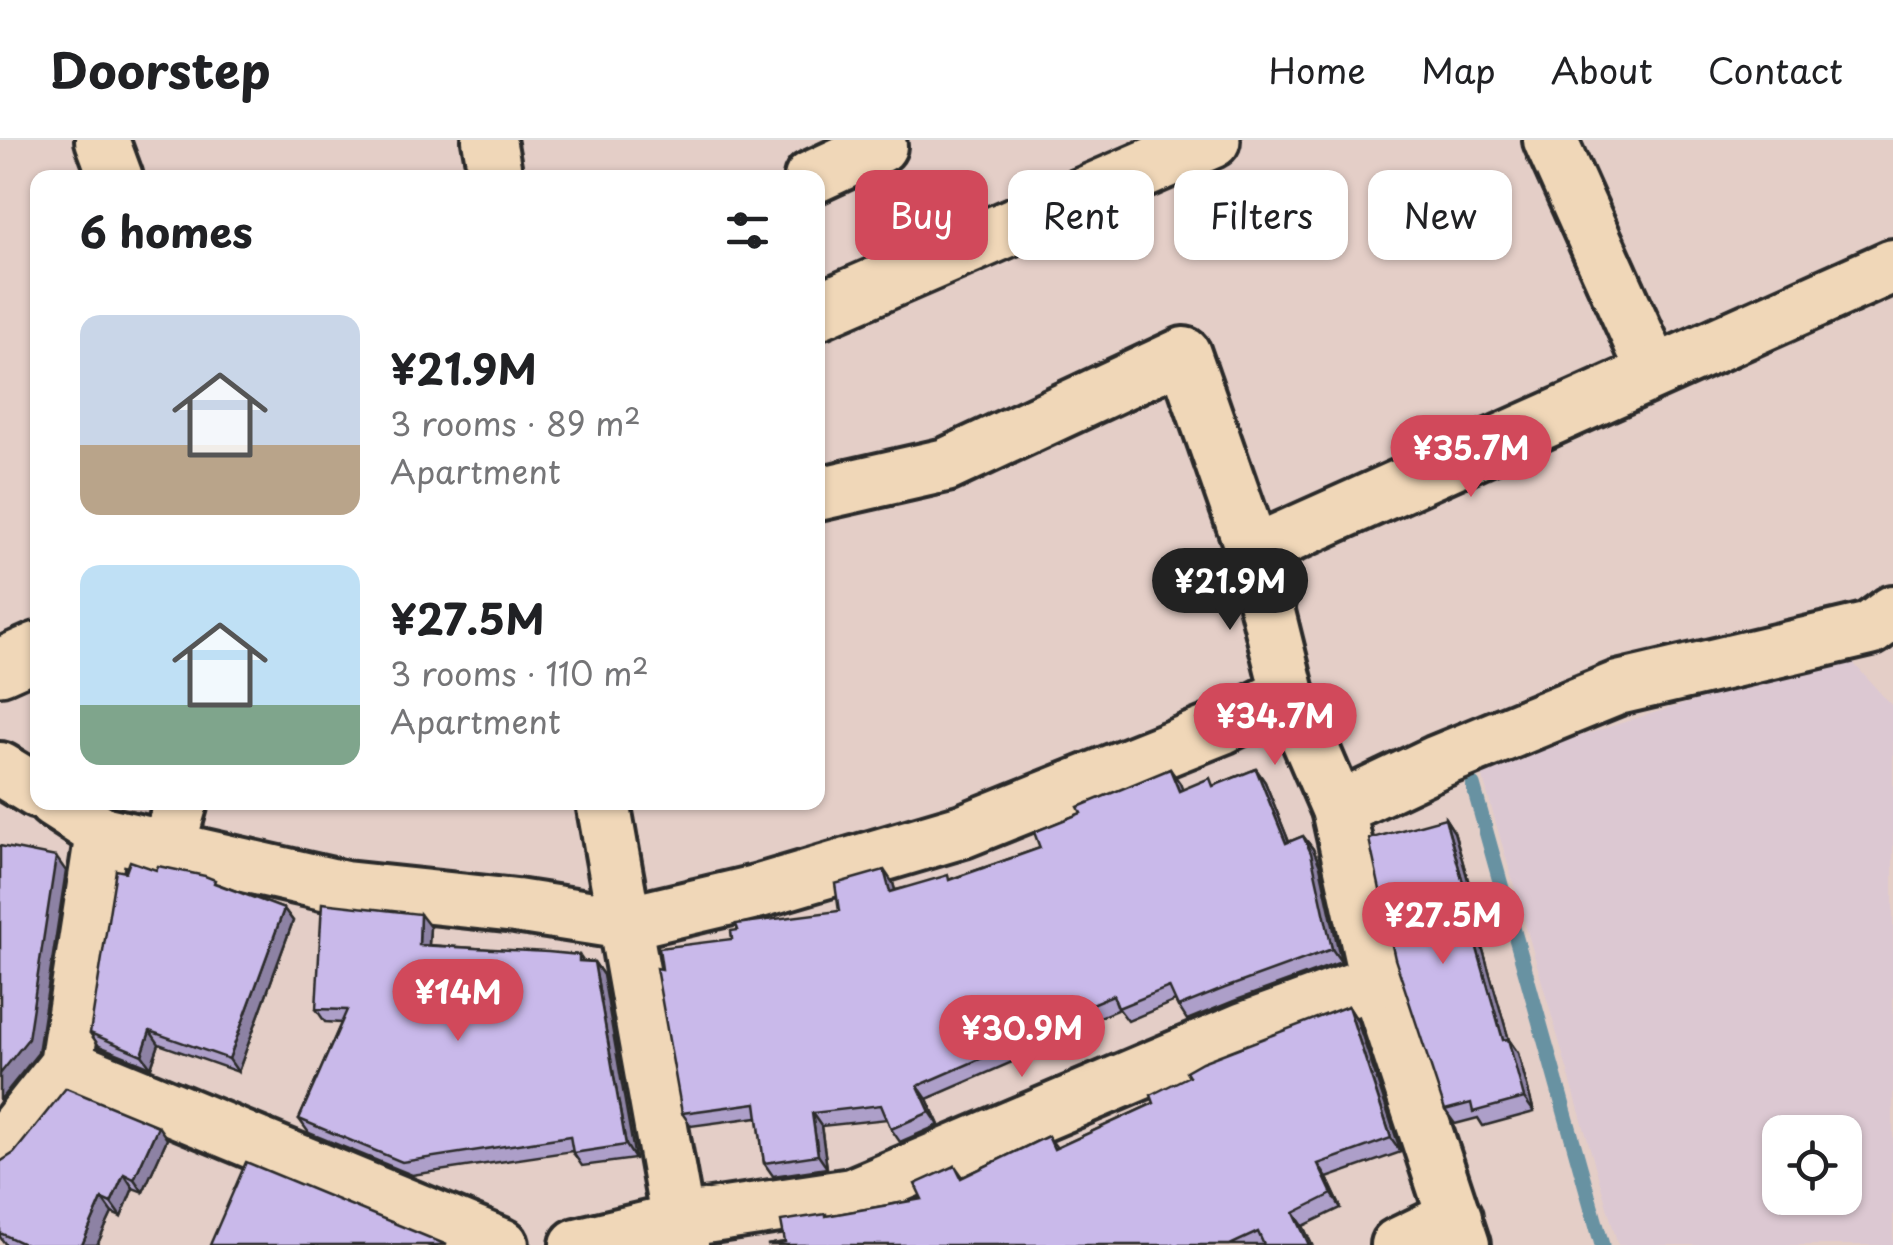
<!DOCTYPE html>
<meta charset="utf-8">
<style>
body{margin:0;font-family:"Playpen Sans",sans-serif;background:#f6f6f6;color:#202124;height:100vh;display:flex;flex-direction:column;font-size:38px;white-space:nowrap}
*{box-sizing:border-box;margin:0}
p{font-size:32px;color:#757577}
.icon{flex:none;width:55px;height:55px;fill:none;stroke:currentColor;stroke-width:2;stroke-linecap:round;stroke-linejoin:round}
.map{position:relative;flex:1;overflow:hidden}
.sheet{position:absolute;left:30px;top:30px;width:795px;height:640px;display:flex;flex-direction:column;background:#fff;border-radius:20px;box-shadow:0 2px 8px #0004}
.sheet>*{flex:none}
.top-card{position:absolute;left:855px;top:30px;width:888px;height:90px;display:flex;gap:20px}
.fabs{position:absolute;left:1762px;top:975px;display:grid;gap:20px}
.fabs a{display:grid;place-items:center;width:100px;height:100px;border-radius:20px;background:#fff;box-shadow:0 2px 8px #0004;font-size:50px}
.price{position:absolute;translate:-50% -85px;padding:0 22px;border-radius:35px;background:#d1495b;color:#fff;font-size:32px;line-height:65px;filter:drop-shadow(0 2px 5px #0008)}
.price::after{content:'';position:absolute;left:50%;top:60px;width:30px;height:22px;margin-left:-15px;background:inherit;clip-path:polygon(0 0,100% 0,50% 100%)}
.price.current{background:#222;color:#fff}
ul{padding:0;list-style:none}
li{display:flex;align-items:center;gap:30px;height:250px;padding:0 50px}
li span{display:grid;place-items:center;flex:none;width:280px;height:200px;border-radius:20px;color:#555}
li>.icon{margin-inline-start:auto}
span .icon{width:120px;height:120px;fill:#fffc;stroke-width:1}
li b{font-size:42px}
h2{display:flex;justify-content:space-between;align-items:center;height:120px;padding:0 50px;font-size:42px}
.tag{padding:0 35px;border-radius:20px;background:#fff;box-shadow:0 2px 8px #0004;font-size:35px;line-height:90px}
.tag.current{background:#d1495b;color:#fff}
header{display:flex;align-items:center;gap:60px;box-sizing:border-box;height:140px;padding:0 50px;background:#fff;border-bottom:2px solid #e0e0e0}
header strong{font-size:48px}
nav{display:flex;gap:55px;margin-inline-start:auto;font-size:35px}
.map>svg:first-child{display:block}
.built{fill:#dcc8d2;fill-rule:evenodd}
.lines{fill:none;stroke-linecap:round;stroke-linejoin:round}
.stream{stroke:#6892a2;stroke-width:15}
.street-casing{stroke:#2b2b2b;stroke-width:60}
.secondary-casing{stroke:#2b2b2b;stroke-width:62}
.street{stroke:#f0d7b8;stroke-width:52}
.secondary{stroke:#f0d7b8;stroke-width:55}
.wall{fill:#ad9fc9;stroke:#2b2b2b;stroke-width:2.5}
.shaded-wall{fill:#8d82a4;stroke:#2b2b2b;stroke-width:2.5}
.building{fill:#c9b9ea;stroke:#2b2b2b;stroke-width:2.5}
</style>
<header>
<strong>Doorstep</strong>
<nav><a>Home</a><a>Map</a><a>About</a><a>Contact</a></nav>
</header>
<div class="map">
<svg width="1893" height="1105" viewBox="0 0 1893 1105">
<rect width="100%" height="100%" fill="#e4cec7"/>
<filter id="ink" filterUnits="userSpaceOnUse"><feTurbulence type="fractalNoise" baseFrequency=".01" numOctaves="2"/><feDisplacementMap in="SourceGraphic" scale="20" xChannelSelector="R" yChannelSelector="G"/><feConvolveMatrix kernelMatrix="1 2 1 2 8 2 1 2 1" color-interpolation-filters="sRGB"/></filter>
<g filter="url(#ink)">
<path class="built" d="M1847,516L1893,567V1105H1618L1480,628L1650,574ZM1780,992H1845V1058H1780Z"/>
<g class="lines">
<polyline class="stream" points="1473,645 1602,1105"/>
<defs>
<g id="street">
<polyline points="102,0 116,38"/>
<polyline points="489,0 496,38"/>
<polyline points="1550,0 1654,232"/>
<polyline points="811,38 880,6 878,0"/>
<polyline points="818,354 946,325 1184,214 1253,412 1288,553 1338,669 1376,841 1463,1105"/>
<polyline points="1253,412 1893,126"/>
<polyline points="0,629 38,652"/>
<polyline points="54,662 102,693 345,748 516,766 625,783 756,752 963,691 1223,587 1288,553"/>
<polyline points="603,662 682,1105"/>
<polyline points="1338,669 1437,622 1618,548 1870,489 1893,472"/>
<polyline points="168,707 181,662"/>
<polyline points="66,925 502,1105"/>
<polyline points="0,1008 66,925 102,693"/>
<polyline points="577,1105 678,1081 852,1055 1244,889 1376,841"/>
<polyline points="1397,1105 1455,1077"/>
</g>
<g id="secondary">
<polyline points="818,171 1212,0"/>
<polyline points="0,527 38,510"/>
</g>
</defs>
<use href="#street" class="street-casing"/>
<use href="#secondary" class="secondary-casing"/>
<use href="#street" class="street"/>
<use href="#secondary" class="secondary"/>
</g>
<g class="wall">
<polygon points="1170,629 1182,650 1215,645 1256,629 1265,642 1289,702 1303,696 1313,709 1320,726 1341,822 1234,861 1187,880 1175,861 1128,881 1119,869 1048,899 1051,905 927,959 939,985 900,1002 891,989 887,979 821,986 827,1028 773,1036 764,1023 758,977 691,986 682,973 662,829 732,799 839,771 893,743 895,750 951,739 1040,708 1081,673"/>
<polygon points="1445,678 1454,692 1477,771 1472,772 1509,900 1518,913 1534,972 1483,986 1478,978 1455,984 1445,970"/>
<polygon points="156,730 218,744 284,769 293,781 238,932 159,904 151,927 99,906 90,893"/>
<polygon points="430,787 429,805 579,815 583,821 594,822 603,835 635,1019 582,1026 572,1011 412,1035 309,993 299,979 341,883 325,882 316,869"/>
<polygon points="1348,866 1357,880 1401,1012 1327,1038 1341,1068 1303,1086 1312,1105 767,1105 785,1102 827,1076 922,1059 955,1026 963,1037 1048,996 1057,1008 1154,963"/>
<polygon points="167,999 143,1052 133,1048 121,1077 112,1073 97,1105 6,1105 0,1097 0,1022"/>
</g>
<g class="shaded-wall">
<polygon points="1170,629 1180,643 1188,664 1179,651"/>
<polygon points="1256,629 1265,642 1295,717 1286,703"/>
<polygon points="1445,678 1454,692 1477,771 1467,757"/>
<polygon points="1303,696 1313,709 1320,726 1341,822 1332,809"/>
<polygon points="56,717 66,731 38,913 0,960 0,934"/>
<polygon points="884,730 893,743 899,765 890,752"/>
<polygon points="1463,759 1472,772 1509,900 1518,913 1534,972 1524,958 1503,900"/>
<polygon points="284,769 293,781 238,932 229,919"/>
<polygon points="420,774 430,787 428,818 419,805"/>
<polygon points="594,822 603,835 635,1019 626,1005"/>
<polygon points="1348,866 1357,880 1401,1012 1391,998"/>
<polygon points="150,891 159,904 151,927 142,915"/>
<polygon points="918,946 927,959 939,985 930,972"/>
<polygon points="812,973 821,986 827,1028 818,1015"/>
<polygon points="158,986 167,999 143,1052 134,1039"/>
<polygon points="1318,1024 1327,1038 1341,1068 1332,1054"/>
<polygon points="124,1034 133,1048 121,1077 111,1063"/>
<polygon points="102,1059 112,1073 97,1105 82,1105"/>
<polygon points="1294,1073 1303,1086 1312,1105 1309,1105"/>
</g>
<g class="building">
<polygon points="1170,629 1179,651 1210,638 1213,646 1256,629 1286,703 1303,696 1311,713 1332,809 1225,848 1178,867 1169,847 1118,868 1113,855 1039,886 1042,892 918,946 930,972 891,989 881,965 812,973 818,1015 764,1023 756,963 682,973 656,828 662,829 659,808 732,799 731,791 738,790 736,784 839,771 835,744 884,730 890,752 948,735 949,740 1040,708 1034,692 1081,673 1078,667"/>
<polygon points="1445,678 1467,757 1463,759 1503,900 1508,899 1524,958 1473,972 1471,963 1445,970 1395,819 1369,699"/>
<polygon points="0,706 56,717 28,899 0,934"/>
<polygon points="130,721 156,730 158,726 205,736 215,740 214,743 284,769 229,919 150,891 142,915 90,893 116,730 126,732"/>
<polygon points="322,763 420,774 419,805 548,812 579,815 579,821 594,822 626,1005 573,1013 570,996 402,1022 299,979 347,870 316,869"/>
<polygon points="1348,866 1391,998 1318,1024 1332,1054 1294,1073 1309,1105 1264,1105 1258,1092 1230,1105 767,1105 785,1102 781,1081 826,1074 826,1076 922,1059 915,1044 955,1026 961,1038 1048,996 1054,1009 1154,963 1151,955 1189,936 1186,931 1202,922"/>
<polygon points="66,948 158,986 134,1039 124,1034 111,1063 102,1059 82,1105 26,1105 0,1093 0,1022 14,1013"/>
<polygon points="246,1022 447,1105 210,1105"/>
</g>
</g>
</svg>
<div class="fabs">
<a><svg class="icon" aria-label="locate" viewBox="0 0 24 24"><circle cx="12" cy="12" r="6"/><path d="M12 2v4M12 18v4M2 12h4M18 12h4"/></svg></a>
</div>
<b class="price" style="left:1471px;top:360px">¥35.7M</b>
<b class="price current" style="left:1230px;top:493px">¥21.9M</b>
<b class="price" style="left:1275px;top:628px">¥34.7M</b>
<b class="price" style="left:1443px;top:827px">¥27.5M</b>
<b class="price" style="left:458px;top:904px">¥14M</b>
<b class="price" style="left:1022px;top:940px">¥30.9M</b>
<div class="top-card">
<a class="tag current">Buy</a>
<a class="tag">Rent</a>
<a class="tag">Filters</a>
<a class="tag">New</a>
</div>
<section class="sheet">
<h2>6 homes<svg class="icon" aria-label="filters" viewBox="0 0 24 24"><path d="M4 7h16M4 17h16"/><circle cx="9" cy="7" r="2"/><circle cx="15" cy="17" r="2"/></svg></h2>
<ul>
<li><span style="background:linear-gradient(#c9d6e8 65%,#b9a48a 0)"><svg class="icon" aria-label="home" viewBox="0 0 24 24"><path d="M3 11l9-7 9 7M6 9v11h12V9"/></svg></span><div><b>¥21.9M</b><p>3 rooms · 89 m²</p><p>Apartment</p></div></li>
<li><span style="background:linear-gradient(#bfe0f5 70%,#7fa58c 0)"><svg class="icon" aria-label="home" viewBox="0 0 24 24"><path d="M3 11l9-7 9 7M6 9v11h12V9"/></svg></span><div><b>¥27.5M</b><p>3 rooms · 110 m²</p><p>Apartment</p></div></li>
</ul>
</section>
</div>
